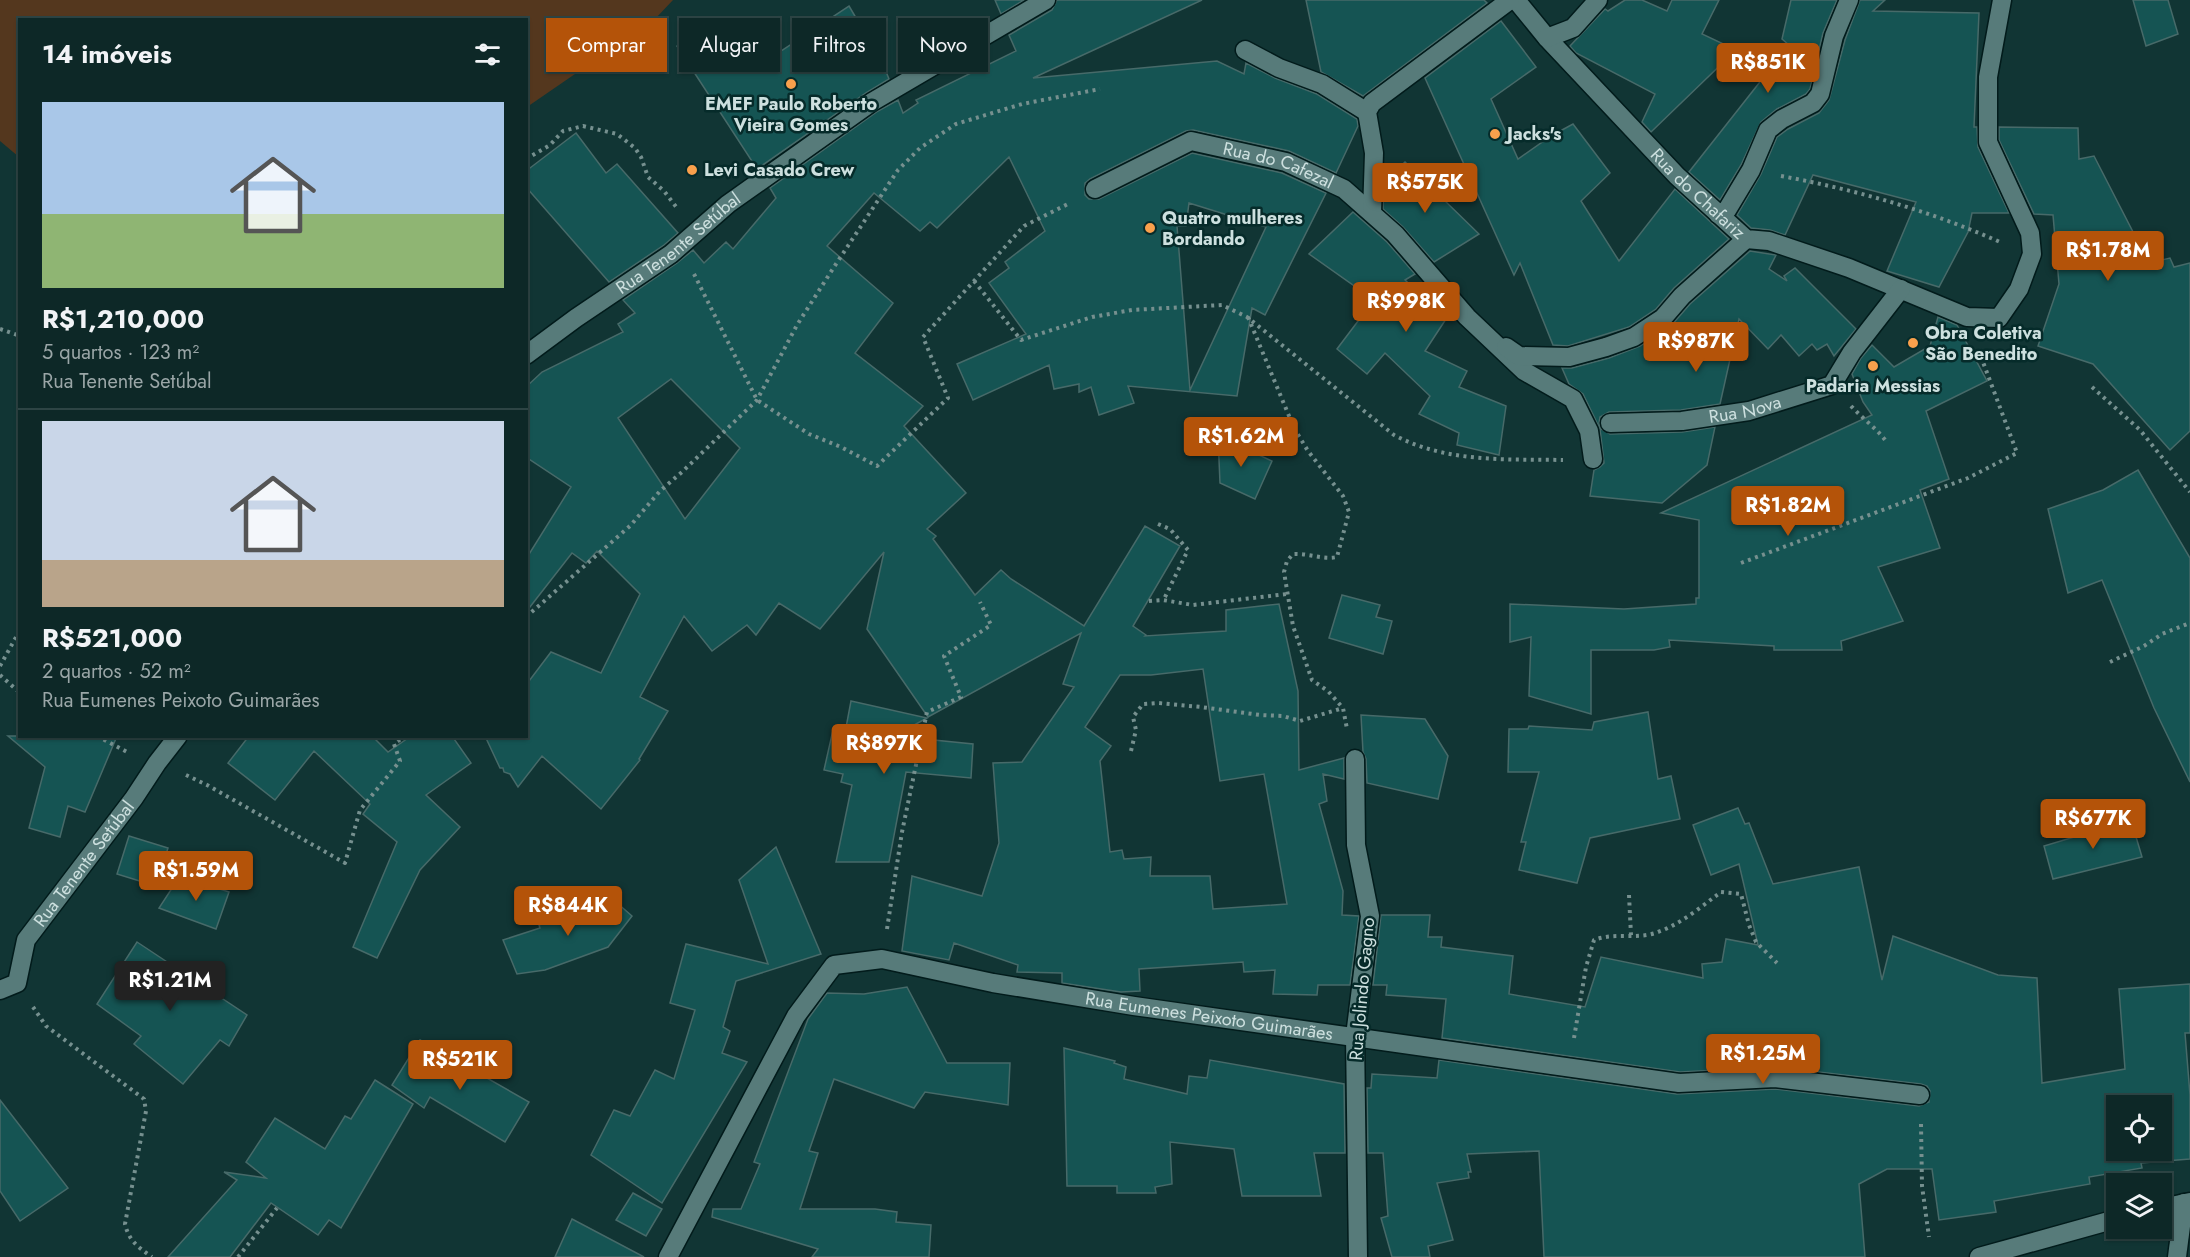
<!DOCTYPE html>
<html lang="pt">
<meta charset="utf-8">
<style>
body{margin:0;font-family:Jost,sans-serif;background:#16302f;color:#f1f3f6;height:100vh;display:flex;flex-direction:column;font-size:22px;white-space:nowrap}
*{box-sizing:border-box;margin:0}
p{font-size:20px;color:#9aa6a7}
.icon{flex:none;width:33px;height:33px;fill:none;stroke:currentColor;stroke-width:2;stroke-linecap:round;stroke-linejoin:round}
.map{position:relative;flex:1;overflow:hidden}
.panel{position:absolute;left:18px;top:18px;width:510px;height:720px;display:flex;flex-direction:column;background:#0d2827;border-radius:0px;box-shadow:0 2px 4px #0004,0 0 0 2px #2d4444}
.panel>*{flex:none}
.top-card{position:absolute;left:546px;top:18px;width:570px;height:54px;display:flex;gap:12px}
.controls{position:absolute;left:2106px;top:1095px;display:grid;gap:12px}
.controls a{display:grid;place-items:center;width:66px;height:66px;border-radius:0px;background:#0d2827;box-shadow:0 2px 4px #0004,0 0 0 2px #2d4444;font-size:30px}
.price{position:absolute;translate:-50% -51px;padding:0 14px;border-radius:6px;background:#b45309;color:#fff;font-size:20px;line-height:39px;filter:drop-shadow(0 2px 3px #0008)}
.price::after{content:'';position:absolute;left:50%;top:36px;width:18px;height:14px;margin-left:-9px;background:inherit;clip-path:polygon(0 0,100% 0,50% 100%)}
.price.on{background:#222;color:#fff}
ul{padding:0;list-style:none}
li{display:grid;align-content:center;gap:12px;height:318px;padding:0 24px}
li+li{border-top:2px solid #2d4444}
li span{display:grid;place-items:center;height:186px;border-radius:0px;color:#555}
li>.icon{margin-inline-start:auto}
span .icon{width:108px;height:108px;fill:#fffc;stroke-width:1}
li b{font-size:26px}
h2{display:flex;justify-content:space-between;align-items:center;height:72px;padding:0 24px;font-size:26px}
.tag{padding:0 21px;border-radius:0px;background:#0d2827;box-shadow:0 2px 4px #0004,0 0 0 2px #2d4444;font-size:21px;line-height:54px}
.tag.on{background:#b45309;color:#fff}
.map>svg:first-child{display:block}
.green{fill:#54371e}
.building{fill:#155453;stroke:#476a69;stroke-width:1.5;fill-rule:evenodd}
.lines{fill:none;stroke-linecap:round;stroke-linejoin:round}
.minor-casing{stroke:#021b1b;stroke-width:21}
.path{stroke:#76908f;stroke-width:4;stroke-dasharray:3 4.5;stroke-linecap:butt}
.minor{stroke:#577b7a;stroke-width:18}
.poi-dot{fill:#f9a04c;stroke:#062b2a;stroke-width:2}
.labels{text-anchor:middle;stroke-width:5;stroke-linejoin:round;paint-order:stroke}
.poi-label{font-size:18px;font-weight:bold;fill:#cde0df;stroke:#062b2a;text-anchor:start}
.street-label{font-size:18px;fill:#cde0df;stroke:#062b2a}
</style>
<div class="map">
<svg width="2190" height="1257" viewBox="0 0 2190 1257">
<rect width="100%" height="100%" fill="#113534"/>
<polygon class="green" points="0,0 673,0 655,19 527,107 526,20 20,20 19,157 0,141"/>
<g class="building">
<polygon points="995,0 1024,0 1001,14"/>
<path d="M1057,0H1202L1033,78L1217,61L1244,74L1246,63L1275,78L1317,94L1357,119L1358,126L1336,173L1289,151L1193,130L1186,131L1090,179L1085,183V195L1089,199H1099L1192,153L1282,173L1326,193L1265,315L1252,308L1237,396L1128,386L1134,403L1099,415L1091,387L1079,392V384L1054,389L1049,365L973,400L957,364L1026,334L989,283L1009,268L1005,262L1045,231L1009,157L937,228L930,222L920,231L874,193L827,246L893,303L855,353L923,406L904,426L966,493L927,529L936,536L933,539L975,595L1001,570L1011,579L1084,626L1145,526L1180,546L1133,626L1146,635L1145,636L1226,631V610L1279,604L1298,691L1299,770L1344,758V779L1323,774L1327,801L1319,804L1343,891L1342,915L1359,916L1350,985H1318L1317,995L1273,994L1275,970L1244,972L1243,962L1139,969L1140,991L1121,992L1062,983V973L1017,972L1018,965L954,943L949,960L902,951L912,876L982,896L999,843L993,763L1022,762L1074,687L1063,684L1081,633L928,717L867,629L884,552L820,629L779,603L756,635L747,625L712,651L684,616L640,697L668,711L639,759L640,760L601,809L542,756L518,787L510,774L504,772L503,768H500L485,736H526V685L551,652L601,673L640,594L597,551L586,563L572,553L526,612V559L571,487L526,457V387L542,372L623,332L618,324L635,313L623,300L677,263L693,250L704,263L726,242L733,249L776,198L770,188L878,111L898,100L903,113L918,103L916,100L1016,51L1009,35L1052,10ZM1189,203L1266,227L1190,390L1177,226H1186ZM671,379L740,448L685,519L618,418ZM1203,669L1220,781L1264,774L1287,904L1213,909L1210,876H1150L1151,857L1124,859L1122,850L1110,852L1100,761L1111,746L1085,727L1120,675H1151Z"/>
<polygon points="1306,0 1484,0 1487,3 1363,96 1321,72"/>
<polygon points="1625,0 1642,0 1667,11 1672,0 1719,0 1702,34 1736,50 1651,132 1642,122 1655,94 1576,53 1570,46 1605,9 1608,11"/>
<polygon points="1791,0 1837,0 1823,33 1810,89 1806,94 1777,109 1761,122 1741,165 1720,200 1689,172 1789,45 1782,39"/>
<polygon points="1860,0 1885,0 1873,11 1979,13 1974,127 1977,127 1978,147 2009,213 1972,213 1968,232 1939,287 1887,271 1916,202 1813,175 1785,235 1770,230 1751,228 1737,215 1761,174 1777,137 1788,129 1819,113 1829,100 1845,40"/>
<polygon points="2133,0 2168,0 2178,34 2146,46"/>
<polygon points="849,6 882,62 889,79 866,93 757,169 677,46 701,22 751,71"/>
<polygon points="1501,21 1536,67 1491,99 1518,159 1551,136 1573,124 1610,173 1581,201 1619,261 1675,189 1729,239 1674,288 1656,309 1629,327 1568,346 1553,345 1520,263 1514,275 1425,78"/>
<polygon points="1999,127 2078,128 2079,159 2094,156 2149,263 2170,258 2174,267 2190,263 2190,431 2170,450 2093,364 2038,346 2059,284 2053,215 2034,214 1999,140"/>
<polygon points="576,133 606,173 617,164 678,233 664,245 609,282 526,187 526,171"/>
<polygon points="1405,162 1479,234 1434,262 1403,227 1383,209 1384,182"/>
<polygon points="1353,212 1387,242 1415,274 1405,280 1446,319 1425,351 1467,371 1459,387 1506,406 1499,455 1457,445 1459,433 1419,414 1430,396 1385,353 1367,374 1337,349 1374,300 1309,254"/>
<polygon points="1750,251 1776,255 1769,269 1787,281 1784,276 1795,268 1856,329 1834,356 1827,344 1817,350 1812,344 1799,356 1781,335 1768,349 1739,319 1720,404 1681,410 1609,412 1600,417 1599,423 1601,429 1610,434 1682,432 1715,427 1707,465 1662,503 1590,496 1594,470 1600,467 1604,463 1600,429 1583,394 1569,384 1562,368 1572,368 1609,358 1640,346 1671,326 1690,304"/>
<polygon points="1938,317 1957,325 1987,381 1926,411 1949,479 1920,490 1940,548 1878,567 1903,621 1841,641 1842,650 1774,650 1774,646 1669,640 1670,647 1654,650 1591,650 1591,714 1529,696 1531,637 1510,642 1510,604 1624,609 1696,604 1696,598 1699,598 1699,520 1661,513 1872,415 1863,402 1852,374 1861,358 1872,345 1894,367 1930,346"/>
<polygon points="1218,436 1272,461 1255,499 1220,483"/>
<polygon points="2138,470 2190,558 2190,782 2154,708 2102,580 2068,593 2048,509 2103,490"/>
<polygon points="1342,595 1380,605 1376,617 1392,621 1383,654 1329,638"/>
<polygon points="851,701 927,718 894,736 973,744 971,778 906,772 889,862 836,862 852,785 841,782 843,774 824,770 833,730 845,733"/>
<polygon points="1648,712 1658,779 1671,776 1680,819 1590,838 1577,883 1519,870 1526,842 1521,842 1539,772 1508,772 1509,729 1528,729 1529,726 1592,730 1594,722"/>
<polygon points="1361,715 1425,719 1448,756 1438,799 1367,783 1366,759 1363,752"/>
<polygon points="8,736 117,736 85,812 68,806 60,837 29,828 45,767"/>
<polygon points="249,736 372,736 388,752 411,736 452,736 471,763 426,795 460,827 420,870 377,958 353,947 397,842 363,814 370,804 314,751 275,800 228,763"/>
<path d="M1738,808L1745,824L1749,823L1773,884L1859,867L1882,980L1893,936L1998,975L2037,978L2042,1083L2125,1069L2119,989L2190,984V1033H2185L2190,1095V1159L2141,1163L2142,1168L2089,1177L2090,1184L1994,1201L1996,1212L1939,1220L1932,1169H1887L1859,1184L1865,1257H1544L1539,1151L1467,1154L1471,1172H1468L1469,1178L1437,1183L1453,1240L1428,1246L1430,1257H1392L1381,1218L1388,1216L1383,1153H1368L1367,1088H1371L1372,1074L1437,1078L1439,1060L1677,1094L1775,1089L1919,1106L1929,1102L1930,1091L1927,1086L1921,1084L1776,1067L1680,1072L1442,1038L1446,999L1386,995L1387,985H1373L1381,915H1430L1428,937H1442L1441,947L1513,956L1509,994L1585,1007L1601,957L1703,978L1702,964L1722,962L1726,939L1758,945L1739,864L1711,875L1693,825ZM2116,1106H2162V1150H2116Z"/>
<polygon points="2131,820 2142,857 2053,879 2044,846"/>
<polygon points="129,836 168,848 156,886 117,874"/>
<polygon points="776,847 821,954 736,981 723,1027 730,1031 722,1053 747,1062 662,1203 591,1155 614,1110 630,1116 655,1070 674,1079 695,1010 670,1003 686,944 768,964 739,880"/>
<polygon points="180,876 229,892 216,929 159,908"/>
<polygon points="608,895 632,916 608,947 545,970 517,974 503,940 540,928 539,925"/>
<polygon points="137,942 247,1015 229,1046 220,1040 183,1084 134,1044 141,1036 97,1004"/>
<polygon points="907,987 947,1063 1010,1063 1008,1105 925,1092 914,1108 834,1079 809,1151 818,1153 800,1209 875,1209 897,1212 896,1222 931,1225 929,1257 812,1257 818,1249 712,1217 713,1209 741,1209 760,1164 754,1162 808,1019 827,993 864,994"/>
<polygon points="420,1040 529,1102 505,1142 430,1097 424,1108 392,1085"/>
<polygon points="1064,1048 1115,1061 1114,1063 1126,1067 1124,1079 1187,1094 1189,1076 1207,1078 1210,1060 1344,1084 1345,1153 1314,1153 1321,1196 1242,1196 1234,1149 1170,1142 1172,1184 1155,1187 1156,1193 1117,1193 1117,1186 1067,1186"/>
<polygon points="375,1080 413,1104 341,1228 329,1220 318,1235 271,1203 230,1257 168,1257 237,1180 224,1172 266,1178 246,1162 275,1118 325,1149 345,1116 351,1119"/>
<polygon points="0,1100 68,1188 20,1221 0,1191"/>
<polygon points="633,1193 662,1209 646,1236 616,1220"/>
<polygon points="572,1219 644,1257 555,1257"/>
</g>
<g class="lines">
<defs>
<g id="minor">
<path id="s1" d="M1516,0L1547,38L1677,176L1746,239L1769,241L1849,268L1967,317L1999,318L2019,289L2032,254L2030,233L1988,142V77L2002,0"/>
<polyline points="1547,38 1573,28 1598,0"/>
<polyline points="1245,50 1279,68 1322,84 1367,112"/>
<path id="s2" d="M1095,189L1191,141L1286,162L1344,189L1395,234L1467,317L1524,371L1573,399L1589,431L1593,459"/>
<polyline points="1372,213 1374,153 1367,112 1372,103 1510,0"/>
<polyline points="1718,214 1727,210 1751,170 1768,130 1782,119 1813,103 1820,94 1834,36 1849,0"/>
<polyline points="1506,347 1519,356 1569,357 1606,347 1634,337 1663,318 1682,296 1746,239"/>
<path id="s3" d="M526,355L576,318L671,254L728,204L872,102L1046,0"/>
<path id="s4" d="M1610,423L1682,421L1749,411L1832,385L1852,352L1901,289"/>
<polyline points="1355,759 1356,845 1370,916 1355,1036 1358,1257"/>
<path id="s5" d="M0,990L17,983L26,940L134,798L157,763L178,736"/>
<polyline points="2162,1208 2190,1202"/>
<path id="s6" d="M668,1257L796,1016L834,965L882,959L993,983L1134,1006L1679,1083L1775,1078L1920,1095"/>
<polyline points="1979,1257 2116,1219"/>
<polyline points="2177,1257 2184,1203"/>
</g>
</defs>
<use href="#minor" class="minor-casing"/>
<g class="path">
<polyline points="526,159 550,145 563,131 583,126 617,134 635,148 641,157 648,177 664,191 677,208"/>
<path d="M1781,176C1857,190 1930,211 2000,242"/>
<polyline points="694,274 757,400 809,434 841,447 877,466 948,398 923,337 1024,226 1070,203"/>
<path d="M974,281L1021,340L1092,317L1132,310L1222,305L1247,317L1394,435C1447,463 1505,459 1563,460"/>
<path d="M1248,317L1294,428L1308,451L1343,496L1349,512L1337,557C1323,560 1308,553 1293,554L1287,561L1284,572L1293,626L1312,680L1328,691L1343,708L1347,729"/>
<polyline points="0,329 20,336"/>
<polyline points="2092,387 2140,430 2190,492"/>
<path d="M1851,406C1863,419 1876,428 1886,441"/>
<polyline points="1158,524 1170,529 1188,550 1164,599"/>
<polyline points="1741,563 1968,478 2017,453 1977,346"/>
<polyline points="1149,601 1163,600 1193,605 1287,594"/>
<polyline points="526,617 630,526 660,491 682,472 757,400 797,325 834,267 898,170 920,148 956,124 1022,104 1100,89"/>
<polyline points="2110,662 2144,646 2162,634 2190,623"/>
<polyline points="0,666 20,630"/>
<polyline points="0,675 20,693"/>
<polyline points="97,736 129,753"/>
<polyline points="1131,751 1136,730 1133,717 1143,704 1158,703 1201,707 1260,715 1283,716 1300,721 1343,708"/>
<polyline points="186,775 207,785 345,863 360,810 400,761 394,744 405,736"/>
<polyline points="1629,895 1631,935"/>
<polyline points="887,929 902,832 927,712 961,697 944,656 991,625 980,602"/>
<path d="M33,1007L46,1026L144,1099L146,1111L125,1224C129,1241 138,1247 152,1257"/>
<path d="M1574,1038L1586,967L1594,940C1614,932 1638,940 1658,932C1681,924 1702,906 1721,892L1741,894L1749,925L1756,942L1777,963"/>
<polyline points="1921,1124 1922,1186 1929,1237"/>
<polyline points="238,1257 277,1208"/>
</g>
<use href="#minor" class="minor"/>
</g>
<g class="poi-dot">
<circle cx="791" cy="84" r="6"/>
<circle cx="1495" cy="134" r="6"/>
<circle cx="692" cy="170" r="6"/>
<circle cx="1150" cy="228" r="6"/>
<circle cx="1913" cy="343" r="6"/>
<circle cx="1873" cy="366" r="6"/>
</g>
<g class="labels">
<g class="poi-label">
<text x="791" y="110" text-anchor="middle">EMEF Paulo Roberto<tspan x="791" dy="21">Vieira Gomes</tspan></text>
<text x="1507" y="140">Jacks's</text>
<text x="704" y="176">Levi Casado Crew</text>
<text x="1162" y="224">Quatro mulheres<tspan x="1162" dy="21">Bordando</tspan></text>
<text x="1925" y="339">Obra Coletiva<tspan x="1925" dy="21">São Benedito</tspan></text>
<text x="1873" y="392" text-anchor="middle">Padaria Messias</text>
</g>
<g class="street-label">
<text dy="6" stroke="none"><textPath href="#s2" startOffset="198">Rua do Cafezal</textPath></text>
<text dy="6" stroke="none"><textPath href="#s1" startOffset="266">Rua do Chafariz</textPath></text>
<text dy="6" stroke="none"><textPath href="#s3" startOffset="189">Rua Tenente Setúbal</textPath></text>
<text dy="6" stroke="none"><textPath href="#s4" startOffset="136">Rua Nova</textPath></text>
<text dy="6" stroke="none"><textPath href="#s5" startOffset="158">Rua Tenente Setúbal</textPath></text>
<text transform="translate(1362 989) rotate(-85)" y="6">Rua Jolindo Gagno</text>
<text dy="6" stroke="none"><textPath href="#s6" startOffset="717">Rua Eumenes Peixoto Guimarães</textPath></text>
</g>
</g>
</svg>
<div class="controls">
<a><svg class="icon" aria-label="locate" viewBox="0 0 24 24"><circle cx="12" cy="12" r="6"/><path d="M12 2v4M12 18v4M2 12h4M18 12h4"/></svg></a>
<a><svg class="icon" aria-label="layers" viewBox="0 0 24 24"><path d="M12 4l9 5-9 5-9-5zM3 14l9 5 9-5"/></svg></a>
</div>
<b class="price" style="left:1768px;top:94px">R$851K</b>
<b class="price" style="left:1425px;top:214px">R$575K</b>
<b class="price" style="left:2108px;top:282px">R$1.78M</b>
<b class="price" style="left:1406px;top:333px">R$998K</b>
<b class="price" style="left:1696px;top:373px">R$987K</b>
<b class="price" style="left:1241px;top:468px">R$1.62M</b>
<b class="price" style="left:1788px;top:537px">R$1.82M</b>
<b class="price" style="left:884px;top:775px">R$897K</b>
<b class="price" style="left:2093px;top:850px">R$677K</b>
<b class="price" style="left:196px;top:902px">R$1.59M</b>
<b class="price" style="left:568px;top:937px">R$844K</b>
<b class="price on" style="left:170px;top:1012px">R$1.21M</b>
<b class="price" style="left:1763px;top:1085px">R$1.25M</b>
<b class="price" style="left:460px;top:1091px">R$521K</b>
<div class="top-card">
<a class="tag on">Comprar</a>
<a class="tag">Alugar</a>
<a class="tag">Filtros</a>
<a class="tag">Novo</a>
</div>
<section class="panel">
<h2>14 imóveis<svg class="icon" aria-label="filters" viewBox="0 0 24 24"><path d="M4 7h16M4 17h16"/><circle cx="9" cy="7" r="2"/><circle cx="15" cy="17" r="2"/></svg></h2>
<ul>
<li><span style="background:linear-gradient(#a9c7e8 60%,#8fb573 0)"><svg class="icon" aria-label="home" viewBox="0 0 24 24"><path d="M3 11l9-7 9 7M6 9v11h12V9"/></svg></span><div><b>R$1,210,000</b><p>5 quartos · 123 m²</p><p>Rua Tenente Setúbal</p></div></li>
<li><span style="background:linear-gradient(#c9d6e8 75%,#b9a48a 0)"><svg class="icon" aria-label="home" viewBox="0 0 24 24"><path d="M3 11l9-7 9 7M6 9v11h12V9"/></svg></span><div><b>R$521,000</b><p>2 quartos · 52 m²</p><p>Rua Eumenes Peixoto Guimarães</p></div></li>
</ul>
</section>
</div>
